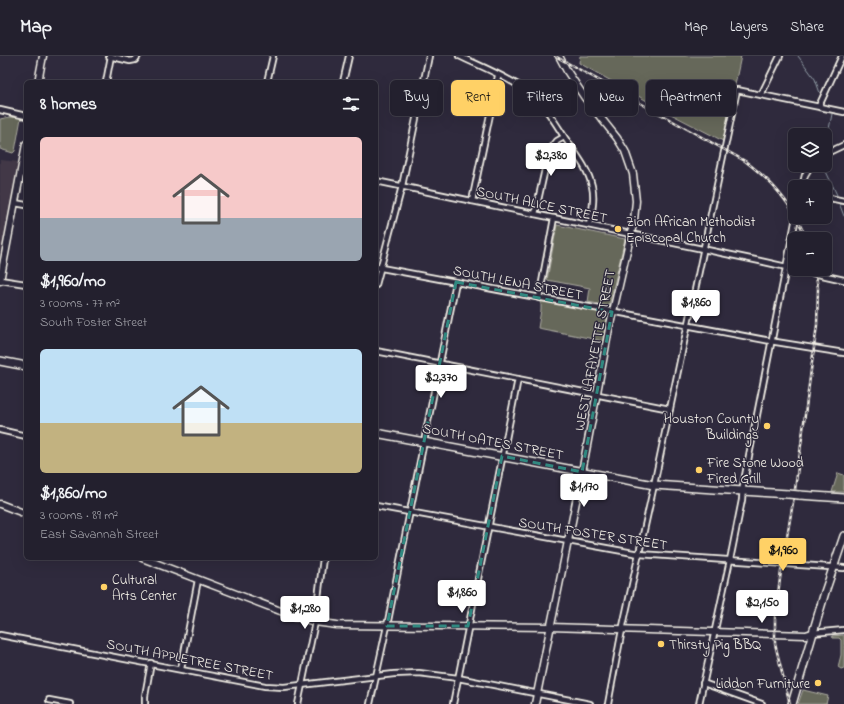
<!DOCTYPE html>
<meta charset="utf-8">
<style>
body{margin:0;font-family:"Indie Flower",sans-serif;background:#2b2836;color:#f1f3f6;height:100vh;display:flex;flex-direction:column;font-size:15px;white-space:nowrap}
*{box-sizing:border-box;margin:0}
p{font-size:13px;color:#a3a3aa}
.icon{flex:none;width:22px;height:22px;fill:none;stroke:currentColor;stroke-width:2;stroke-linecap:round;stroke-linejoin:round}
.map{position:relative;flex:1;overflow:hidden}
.panel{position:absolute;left:24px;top:24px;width:354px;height:480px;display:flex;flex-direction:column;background:#23202e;border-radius:6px;box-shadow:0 4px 16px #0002,0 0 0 1px #403e4a}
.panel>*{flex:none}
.hud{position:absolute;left:390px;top:24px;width:380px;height:36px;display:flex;gap:8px}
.buttons{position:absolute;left:788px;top:72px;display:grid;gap:8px}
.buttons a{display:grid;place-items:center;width:44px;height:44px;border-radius:6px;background:#23202e;box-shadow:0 4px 16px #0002,0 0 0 1px #403e4a;font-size:20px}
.price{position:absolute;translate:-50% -34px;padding:0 9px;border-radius:4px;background:#fff;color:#222;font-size:13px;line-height:26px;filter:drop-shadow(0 1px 2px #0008)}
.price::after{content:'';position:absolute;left:50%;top:24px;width:12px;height:9px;margin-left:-6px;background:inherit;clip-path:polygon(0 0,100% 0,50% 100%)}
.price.selected{background:#ffd166;color:#111}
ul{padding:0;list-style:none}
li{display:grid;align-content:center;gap:8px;height:212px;padding:0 16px}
li span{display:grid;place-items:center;height:124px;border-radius:6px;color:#555}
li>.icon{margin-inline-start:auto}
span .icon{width:72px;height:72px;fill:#fffc;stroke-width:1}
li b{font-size:17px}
h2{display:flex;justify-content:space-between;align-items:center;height:48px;padding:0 16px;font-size:17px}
.tag{padding:0 14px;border-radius:6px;background:#23202e;box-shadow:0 4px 16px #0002,0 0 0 1px #403e4a;font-size:14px;line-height:36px}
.tag.selected{background:#ffd166;color:#111}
header{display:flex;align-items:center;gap:24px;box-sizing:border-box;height:56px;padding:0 20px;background:#23202e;border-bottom:1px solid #403e4a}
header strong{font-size:19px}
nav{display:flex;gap:22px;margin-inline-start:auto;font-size:14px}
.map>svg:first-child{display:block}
.built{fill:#423947}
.green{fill:#66685a;stroke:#adaca1}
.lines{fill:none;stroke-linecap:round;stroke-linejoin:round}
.stream{stroke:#929ea7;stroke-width:1}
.street-casing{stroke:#f4f1e8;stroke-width:8}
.secondary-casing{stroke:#f4f1e8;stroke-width:9}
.primary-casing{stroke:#f4f1e8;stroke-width:10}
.street{stroke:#2f2a3d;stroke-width:4.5}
.secondary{stroke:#2f2a3d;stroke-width:6}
.primary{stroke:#2f2a3d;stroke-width:7}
.rail-casing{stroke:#f4f1e8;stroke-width:2.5}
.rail{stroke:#2f2a3d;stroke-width:1;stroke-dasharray:3;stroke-linecap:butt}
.primary-bridge-casing{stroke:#f4f1e8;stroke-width:10;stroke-linecap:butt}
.primary-bridge{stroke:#2f2a3d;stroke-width:7}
.marked{fill:none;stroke:#318880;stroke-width:3;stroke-dasharray:8 5;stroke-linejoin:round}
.poi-dot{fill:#ffd166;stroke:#2f2a3d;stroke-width:1.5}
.labels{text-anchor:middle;stroke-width:3;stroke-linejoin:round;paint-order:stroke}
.street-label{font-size:14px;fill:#f4f1e8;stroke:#2f2a3d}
.poi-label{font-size:14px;fill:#f4f1e8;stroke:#2f2a3d;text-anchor:start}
</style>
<header>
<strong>Map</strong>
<nav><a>Map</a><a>Layers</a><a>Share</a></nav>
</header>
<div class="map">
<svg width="844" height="648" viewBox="0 0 844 648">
<rect width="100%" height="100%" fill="#2f2a3d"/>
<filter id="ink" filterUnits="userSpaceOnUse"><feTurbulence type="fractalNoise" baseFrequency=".025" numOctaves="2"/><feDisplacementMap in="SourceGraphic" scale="8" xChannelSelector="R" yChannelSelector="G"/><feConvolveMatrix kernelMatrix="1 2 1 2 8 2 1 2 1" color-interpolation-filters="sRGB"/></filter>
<g filter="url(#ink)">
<polygon class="built" points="0,104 19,106 0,205"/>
<g class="green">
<polygon points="580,0 741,0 723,85 665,55 579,7"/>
<polygon points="10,61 21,62 15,95 13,97 0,93 0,63"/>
<polygon points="557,169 625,183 609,250 588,246 590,232 547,224"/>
<polygon points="541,244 609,257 604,288 599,284 538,272 541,254"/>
<polygon points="838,417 844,419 844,436 832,436"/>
<polygon points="844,579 844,612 841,613 838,611 841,599 841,584 839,582 833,582 832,580"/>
<polygon points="803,634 828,640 826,648 798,648"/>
</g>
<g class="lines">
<g class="stream">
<polyline points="798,0 815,23 820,37"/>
<polyline points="825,93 832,58"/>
<polyline points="823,109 837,139"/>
<polyline points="839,147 844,160"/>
</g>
<defs>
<g id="street">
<polyline points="109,0 130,5 135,4 138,0"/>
<path d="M459,0C480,10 508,21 527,35C544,47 554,65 565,82C575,97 588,112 592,130C595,143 592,156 589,169"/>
<polyline points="106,26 111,0"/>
<polyline points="267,26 273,0"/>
<polyline points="343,26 349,0"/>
<polyline points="761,39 780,0"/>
<polyline points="819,50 842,0"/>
<polyline points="0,54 26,60"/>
<polyline points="825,98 844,89"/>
<polyline points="376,125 760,205 844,224"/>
<polyline points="802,131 805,119 811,109"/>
<polyline points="825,141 844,145"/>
<polyline points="472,145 498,20"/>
<polyline points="15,147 26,149"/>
<polyline points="535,158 549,95 557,85 564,81"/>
<polyline points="376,211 776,286 844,297"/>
<polyline points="0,224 26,228"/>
<polyline points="376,229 402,130 429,0"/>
<polyline points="539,242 554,162"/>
<polyline points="376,295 670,353"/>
<polyline points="0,374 26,380"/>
<polyline points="376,450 639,498 844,512"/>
<polyline points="812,577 844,574"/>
<polyline points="0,579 265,630 284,631 394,618 419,617 458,622 590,648"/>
<polyline points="181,613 198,524"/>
<polyline points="703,627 762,648"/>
<polyline points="49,644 70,648"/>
<polyline points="145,648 145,640 151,607"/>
<polyline points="298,648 315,566 323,502"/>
<polyline points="370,648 387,570 456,226"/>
<polyline points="453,648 518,323"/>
<polyline points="608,648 621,579 654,429 737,34 844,56"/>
<polyline points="699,648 730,504 742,444 743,430 796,161"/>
</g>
<g id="secondary">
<polyline points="38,26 43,0"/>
<polyline points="0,225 26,88"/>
<polyline points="0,448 26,458"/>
<polyline points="142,502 291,559 315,566 337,569 550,571 806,579 812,577"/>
<polyline points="535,648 582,416 609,273 634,164 636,145 633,118 625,95 617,82 585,42 567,15 559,0"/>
</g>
<g id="primary">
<polyline points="0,305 26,310"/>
<polyline points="376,377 654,429 788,438"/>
<polyline points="799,439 844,442"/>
<polyline points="792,648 825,536 844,480"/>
</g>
</defs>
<use href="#street" class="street-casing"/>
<use href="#secondary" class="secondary-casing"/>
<use href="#primary" class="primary-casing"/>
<use href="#street" class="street"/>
<use href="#secondary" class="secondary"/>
<use href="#primary" class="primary"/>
<defs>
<g id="rail">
<path d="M555,0L745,105C766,121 781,136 795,159"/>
<polyline points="796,161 807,183"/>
<polyline points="790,648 775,588 775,560 782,508 794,441 817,269 818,232 815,213"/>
</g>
</defs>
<use href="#rail" class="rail-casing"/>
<use href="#rail" class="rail"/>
<defs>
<polyline id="primary-bridge" points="788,438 799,439"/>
</defs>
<use href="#primary-bridge" class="primary-bridge-casing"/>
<use href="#primary-bridge" class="primary-bridge"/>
</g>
</g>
<path class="marked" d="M456,226L612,256L582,416L502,400L468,570H387Z"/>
<g class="poi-dot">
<circle cx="618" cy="173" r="4"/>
<circle cx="767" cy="370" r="4"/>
<circle cx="699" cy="414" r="4"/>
<circle cx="104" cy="531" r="4"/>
<circle cx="661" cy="588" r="4"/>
<circle cx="818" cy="627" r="4"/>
</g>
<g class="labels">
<g class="street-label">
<text transform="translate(542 148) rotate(12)" y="5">SOUTH ALICE STREET</text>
<text transform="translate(518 226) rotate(11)" y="5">SOUTH LENA STREET</text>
<text transform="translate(594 294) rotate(-79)" y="5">WEST LAFAYETTE STREET</text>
<text transform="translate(493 385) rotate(11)" y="5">SOUTH OATES STREET</text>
<text transform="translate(593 477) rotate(9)" y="5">SOUTH FOSTER STREET</text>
<text transform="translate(190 603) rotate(11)" y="5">SOUTH APPLETREE STREET</text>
</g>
<g class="poi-label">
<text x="626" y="170">Zion African Methodist<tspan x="626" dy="16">Episcopal Church</tspan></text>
<text x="759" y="367" text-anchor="end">Houston County<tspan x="759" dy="16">Buildings</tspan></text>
<text x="707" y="411">Fire Stone Wood<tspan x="707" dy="16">Fired Grill</tspan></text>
<text x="112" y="528">Cultural<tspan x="112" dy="16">Arts Center</tspan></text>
<text x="669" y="593">Thirsty Pig BBQ</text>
<text x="810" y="632" text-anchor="end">Liddon Furniture</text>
</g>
</g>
</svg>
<div class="buttons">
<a><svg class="icon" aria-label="layers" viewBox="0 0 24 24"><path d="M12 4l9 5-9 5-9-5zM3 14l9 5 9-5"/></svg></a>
<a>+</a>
<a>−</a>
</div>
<b class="price" style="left:551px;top:121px">$2,380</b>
<b class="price" style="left:696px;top:268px">$1,860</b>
<b class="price" style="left:441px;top:343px">$2,370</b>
<b class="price" style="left:584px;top:452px">$1,170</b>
<b class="price selected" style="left:783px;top:516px">$1,960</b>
<b class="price" style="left:462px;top:558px">$1,860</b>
<b class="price" style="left:762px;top:568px">$2,150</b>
<b class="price" style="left:305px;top:574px">$1,280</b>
<div class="hud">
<a class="tag">Buy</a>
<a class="tag selected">Rent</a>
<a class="tag">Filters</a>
<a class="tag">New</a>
<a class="tag">Apartment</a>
</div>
<section class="panel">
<h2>8 homes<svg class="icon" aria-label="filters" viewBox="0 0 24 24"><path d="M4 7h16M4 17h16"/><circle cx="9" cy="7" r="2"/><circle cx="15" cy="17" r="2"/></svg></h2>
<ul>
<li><span style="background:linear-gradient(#f6c9c9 65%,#9aa5b1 0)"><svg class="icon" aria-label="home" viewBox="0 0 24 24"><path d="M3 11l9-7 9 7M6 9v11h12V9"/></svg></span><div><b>$1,960/mo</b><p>3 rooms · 77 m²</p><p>South Foster Street</p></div></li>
<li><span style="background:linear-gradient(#bfe0f5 60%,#c2b280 0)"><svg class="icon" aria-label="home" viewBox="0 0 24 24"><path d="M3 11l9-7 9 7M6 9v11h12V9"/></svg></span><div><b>$1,860/mo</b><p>3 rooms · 89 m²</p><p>East Savannah Street</p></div></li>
</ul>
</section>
</div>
